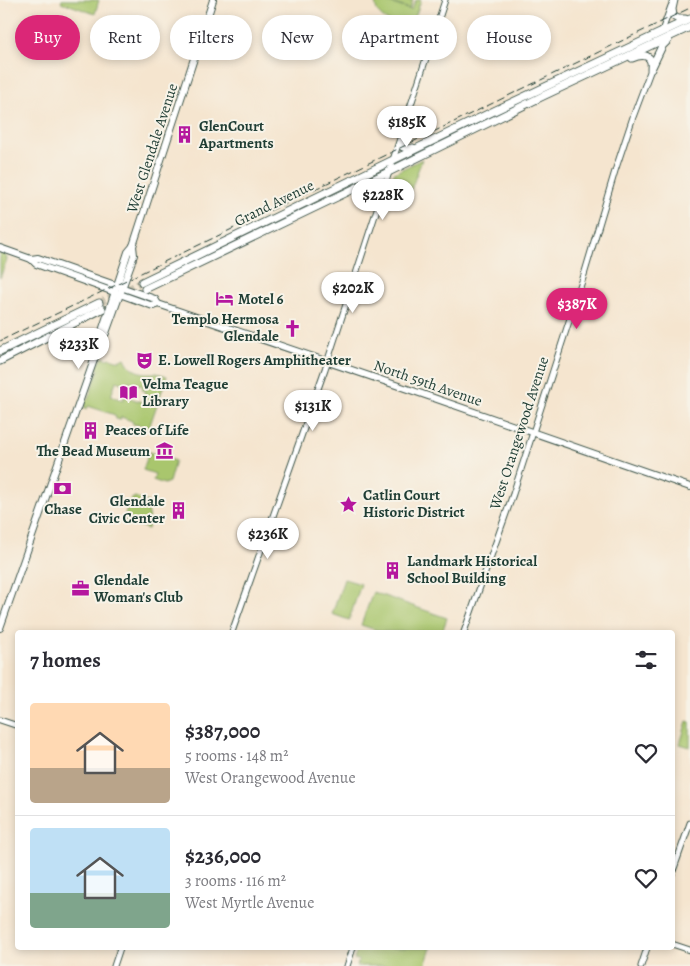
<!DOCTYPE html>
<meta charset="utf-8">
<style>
body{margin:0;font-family:Alegreya,serif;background:#f2f2f3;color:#2b2b33;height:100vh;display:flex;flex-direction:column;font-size:19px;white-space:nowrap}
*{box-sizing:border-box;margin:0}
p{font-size:16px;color:#7c7c81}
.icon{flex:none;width:28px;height:28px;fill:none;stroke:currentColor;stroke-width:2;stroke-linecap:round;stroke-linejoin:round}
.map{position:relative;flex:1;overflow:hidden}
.side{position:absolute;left:15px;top:630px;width:660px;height:320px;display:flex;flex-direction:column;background:#fff;border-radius:5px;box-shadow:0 2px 8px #0003}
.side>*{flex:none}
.banner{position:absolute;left:15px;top:15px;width:660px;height:45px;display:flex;gap:10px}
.price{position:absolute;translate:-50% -42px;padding:0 11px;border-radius:18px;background:#fff;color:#222;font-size:16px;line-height:32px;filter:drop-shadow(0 1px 2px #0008)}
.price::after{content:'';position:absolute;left:50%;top:30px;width:15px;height:11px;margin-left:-8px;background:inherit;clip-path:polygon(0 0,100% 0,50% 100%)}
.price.on{background:#db2777;color:#fff}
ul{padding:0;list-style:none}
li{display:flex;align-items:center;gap:15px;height:125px;padding:0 15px}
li+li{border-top:1px solid #e1e1e2}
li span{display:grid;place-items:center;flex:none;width:140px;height:100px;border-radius:5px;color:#555}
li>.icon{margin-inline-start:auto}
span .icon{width:60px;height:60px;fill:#fffc;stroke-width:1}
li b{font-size:21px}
h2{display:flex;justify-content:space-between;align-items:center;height:60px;padding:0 15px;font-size:21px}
.tag{padding:0 18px;border-radius:22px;background:#fff;box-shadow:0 2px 8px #0003;font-size:18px;line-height:45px}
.tag.on{background:#db2777;color:#fff}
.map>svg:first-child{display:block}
.green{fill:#a9c66d;stroke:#648250;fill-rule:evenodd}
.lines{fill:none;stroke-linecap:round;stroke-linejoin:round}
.highway-tunnel{stroke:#cac3b0;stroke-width:7;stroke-dasharray:7 3.5;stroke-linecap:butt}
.minor-casing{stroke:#3f564b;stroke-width:7}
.major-casing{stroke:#3f564b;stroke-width:8}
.highway-casing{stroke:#3f564b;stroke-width:9}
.minor{stroke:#fff;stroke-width:5}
.major{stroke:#fff;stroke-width:6}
.highway{stroke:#fff;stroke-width:7}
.rail{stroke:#1f3d34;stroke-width:1;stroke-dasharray:8 4;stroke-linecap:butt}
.labels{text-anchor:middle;stroke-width:4;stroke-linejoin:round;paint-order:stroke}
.poi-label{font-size:15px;font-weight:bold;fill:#1f3d34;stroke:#f7f3e8;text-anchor:start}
.street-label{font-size:15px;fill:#1f3d34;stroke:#f7f3e8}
</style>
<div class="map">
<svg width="690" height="966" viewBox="0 0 690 966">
<rect width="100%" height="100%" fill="#f7f3e8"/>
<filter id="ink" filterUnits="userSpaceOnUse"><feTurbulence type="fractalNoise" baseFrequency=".02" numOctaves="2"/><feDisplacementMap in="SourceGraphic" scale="10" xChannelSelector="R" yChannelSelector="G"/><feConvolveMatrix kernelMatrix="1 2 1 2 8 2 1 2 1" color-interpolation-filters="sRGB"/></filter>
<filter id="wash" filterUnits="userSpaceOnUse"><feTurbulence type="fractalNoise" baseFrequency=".0096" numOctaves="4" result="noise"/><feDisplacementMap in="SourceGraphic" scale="20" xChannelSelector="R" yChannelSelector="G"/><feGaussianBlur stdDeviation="1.12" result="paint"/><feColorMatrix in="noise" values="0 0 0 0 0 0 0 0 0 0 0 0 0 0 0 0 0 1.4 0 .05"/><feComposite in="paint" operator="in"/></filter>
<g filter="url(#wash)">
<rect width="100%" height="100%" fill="#f5e5cf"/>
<g class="green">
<polygon points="62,0 99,0 95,14 61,2"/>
<path d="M375,0H380L411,10L416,0H421L411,29L406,28L409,20C393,27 375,19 375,0Z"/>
<polygon points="383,0 413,0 410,9"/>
<polygon points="422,159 410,193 389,186 394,173"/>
<polygon points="0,253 6,256 7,259 0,278"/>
<path d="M103,357L108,359L110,358C117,360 118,362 125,358C132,373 141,373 155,373C159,373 163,375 167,376L150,425L149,427L133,424L132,421L121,417L120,420L116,419L115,415L88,406L87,409L84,407L85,401L88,399L99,369L96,368ZM116,381L127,385L129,381L143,386L142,390L146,391L142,402L124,396L123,400L111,396Z"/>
<polygon points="149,452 175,461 169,482 164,484 153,480 155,474 143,470"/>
<polygon points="135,497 149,503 148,513 149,522 148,529 123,520 130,500"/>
<polygon points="344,579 361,584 349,620 332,614"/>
<polygon points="373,592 447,618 442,632 382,632 361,625"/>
<polygon points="687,721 690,722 690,747 680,744"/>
<polygon points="358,948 431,948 425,966 357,966 359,960 354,959"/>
</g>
</g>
<g filter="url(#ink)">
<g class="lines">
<polyline class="highway-tunnel" points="99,303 142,282"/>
<defs>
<g id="minor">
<polyline points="662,31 671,6"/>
<polyline points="232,632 325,369 445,0"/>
<polyline points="464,632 513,494 584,275 615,171 633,117 651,69"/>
<polyline points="0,720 18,726"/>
<polyline points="672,874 690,823"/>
<polyline points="672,944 690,950"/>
<polyline points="114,966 120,948"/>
<polyline points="347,966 353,948"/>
<polyline points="641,966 647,948"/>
</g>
<g id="major">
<polyline points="0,248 31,259 36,264 153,306 158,304 431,397 690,487"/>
<polyline points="31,259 38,258 155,299 158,304"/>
<polyline points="101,340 102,331 128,252 133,246 213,0"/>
<polyline points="0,628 101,340 106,333 132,261 134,255 133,246"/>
</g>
<g id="highway">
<polyline points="674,0 672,9 673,16 678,19 685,19"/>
<path d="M632,58C644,53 653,55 651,69"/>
<polyline points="652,67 662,46 668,40"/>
<polyline points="402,130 403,147 409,149 413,148"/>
<polyline points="364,184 374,185 378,187 380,194 379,201"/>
<polyline points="142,282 496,110 690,19"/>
<polyline points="145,289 364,184 543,96 690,27"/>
<polyline points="0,351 99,303"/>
<polyline points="0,361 102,309"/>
</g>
</defs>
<use href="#minor" class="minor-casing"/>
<use href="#major" class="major-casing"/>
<use href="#highway" class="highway-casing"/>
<use href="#minor" class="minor"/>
<use href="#major" class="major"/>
<use href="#highway" class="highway"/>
<polyline class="rail" points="0,341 690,8"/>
</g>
</g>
<defs>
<symbol id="building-bare" viewBox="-9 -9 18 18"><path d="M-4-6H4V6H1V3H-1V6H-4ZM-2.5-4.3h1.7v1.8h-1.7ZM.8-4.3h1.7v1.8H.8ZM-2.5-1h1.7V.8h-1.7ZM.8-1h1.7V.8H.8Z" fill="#b5179e" stroke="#f7f3e8" stroke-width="2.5" paint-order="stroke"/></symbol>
<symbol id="hotel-bare" viewBox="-9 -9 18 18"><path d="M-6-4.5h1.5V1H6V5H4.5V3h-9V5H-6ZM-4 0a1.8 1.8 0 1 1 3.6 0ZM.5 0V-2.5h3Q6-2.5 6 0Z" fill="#b5179e" stroke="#f7f3e8" stroke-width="2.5" paint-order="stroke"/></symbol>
<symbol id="church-bare" viewBox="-9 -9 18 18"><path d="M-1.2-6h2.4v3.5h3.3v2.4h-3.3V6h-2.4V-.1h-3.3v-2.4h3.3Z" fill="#b5179e" stroke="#f7f3e8" stroke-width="2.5" paint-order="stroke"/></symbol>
<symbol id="theatre-bare" viewBox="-9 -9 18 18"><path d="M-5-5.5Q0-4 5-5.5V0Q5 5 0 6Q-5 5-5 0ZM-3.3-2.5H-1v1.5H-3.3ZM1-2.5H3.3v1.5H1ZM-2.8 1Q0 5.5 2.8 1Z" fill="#b5179e" stroke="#f7f3e8" stroke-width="2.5" paint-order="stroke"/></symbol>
<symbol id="library-bare" viewBox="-9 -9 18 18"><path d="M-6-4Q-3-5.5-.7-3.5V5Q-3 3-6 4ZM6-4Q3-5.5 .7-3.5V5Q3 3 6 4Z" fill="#b5179e" stroke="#f7f3e8" stroke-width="2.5" paint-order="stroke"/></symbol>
<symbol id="museum-bare" viewBox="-9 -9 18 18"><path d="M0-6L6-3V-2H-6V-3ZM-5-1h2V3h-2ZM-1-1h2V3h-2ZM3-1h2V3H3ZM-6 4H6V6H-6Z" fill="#b5179e" stroke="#f7f3e8" stroke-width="2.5" paint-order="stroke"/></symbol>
<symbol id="bank-bare" viewBox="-9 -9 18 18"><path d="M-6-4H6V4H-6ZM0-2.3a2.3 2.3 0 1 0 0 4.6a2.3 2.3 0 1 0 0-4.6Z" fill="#b5179e" stroke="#f7f3e8" stroke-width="2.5" paint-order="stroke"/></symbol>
<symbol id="sight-bare" viewBox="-9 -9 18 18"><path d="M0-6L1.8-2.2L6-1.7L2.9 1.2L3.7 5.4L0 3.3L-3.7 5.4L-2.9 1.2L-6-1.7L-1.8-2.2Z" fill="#b5179e" stroke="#f7f3e8" stroke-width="2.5" paint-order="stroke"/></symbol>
<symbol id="office-bare" viewBox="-9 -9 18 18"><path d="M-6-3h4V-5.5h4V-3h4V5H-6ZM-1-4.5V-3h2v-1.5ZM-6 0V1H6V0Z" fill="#b5179e" stroke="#f7f3e8" stroke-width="2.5" paint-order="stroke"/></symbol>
</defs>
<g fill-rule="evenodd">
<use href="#building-bare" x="172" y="122" width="25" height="25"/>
<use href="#hotel-bare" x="212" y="286" width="25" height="25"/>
<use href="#church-bare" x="280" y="316" width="25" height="25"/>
<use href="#theatre-bare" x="132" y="348" width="25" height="25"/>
<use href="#library-bare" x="116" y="380" width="25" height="25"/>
<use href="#building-bare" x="78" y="418" width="25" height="25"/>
<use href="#museum-bare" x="152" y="438" width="25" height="25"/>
<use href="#bank-bare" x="50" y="476" width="25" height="25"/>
<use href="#sight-bare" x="336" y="492" width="25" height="25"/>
<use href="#building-bare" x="166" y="498" width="25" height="25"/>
<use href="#building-bare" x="380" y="558" width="25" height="25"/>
<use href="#office-bare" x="68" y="576" width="25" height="25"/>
</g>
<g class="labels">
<g class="poi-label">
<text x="199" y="131">GlenCourt<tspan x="199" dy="17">Apartments</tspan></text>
<text x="238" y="304">Motel 6</text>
<text x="279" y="324" text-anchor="end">Templo Hermosa<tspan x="279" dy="17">Glendale</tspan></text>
<text x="158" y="365">E. Lowell Rogers Amphitheater</text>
<text x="142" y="389">Velma Teague<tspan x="142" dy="17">Library</tspan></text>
<text x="105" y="435">Peaces of Life</text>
<text x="150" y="456" text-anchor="end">The Bead Museum</text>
<text x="363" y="500">Catlin Court<tspan x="363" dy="17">Historic District</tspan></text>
<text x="165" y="506" text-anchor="end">Glendale<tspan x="165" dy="17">Civic Center</tspan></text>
<text x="63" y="514" text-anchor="middle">Chase</text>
<text x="407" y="566">Landmark Historical<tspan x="407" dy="17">School Building</tspan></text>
<text x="94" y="585">Glendale<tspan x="94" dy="17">Woman's Club</tspan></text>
</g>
<g class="street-label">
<text transform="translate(152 148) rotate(-72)" y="5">West Glendale Avenue</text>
<text transform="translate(274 203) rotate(-26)" y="5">Grand Avenue</text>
<text transform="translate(428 383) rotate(19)" y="5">North 59th Avenue</text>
<text transform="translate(519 433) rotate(-72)" y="5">West Orangewood Avenue</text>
</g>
</g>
</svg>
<b class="price" style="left:407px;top:148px">$185K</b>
<b class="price" style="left:383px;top:221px">$228K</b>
<b class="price" style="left:353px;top:314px">$202K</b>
<b class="price on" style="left:577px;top:330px">$387K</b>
<b class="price" style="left:79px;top:370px">$233K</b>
<b class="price" style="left:313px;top:432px">$131K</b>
<b class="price" style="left:268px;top:560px">$236K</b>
<div class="banner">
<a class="tag on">Buy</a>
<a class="tag">Rent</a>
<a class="tag">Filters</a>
<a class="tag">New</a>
<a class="tag">Apartment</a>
<a class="tag">House</a>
</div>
<section class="side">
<h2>7 homes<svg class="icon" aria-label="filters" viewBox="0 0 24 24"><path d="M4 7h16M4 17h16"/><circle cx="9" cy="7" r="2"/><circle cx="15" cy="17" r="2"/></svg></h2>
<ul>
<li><span style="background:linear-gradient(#ffd9b3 65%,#b9a48a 0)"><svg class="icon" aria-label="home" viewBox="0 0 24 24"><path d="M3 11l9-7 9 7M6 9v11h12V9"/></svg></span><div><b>$387,000</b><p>5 rooms · 148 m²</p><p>West Orangewood Avenue</p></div><svg class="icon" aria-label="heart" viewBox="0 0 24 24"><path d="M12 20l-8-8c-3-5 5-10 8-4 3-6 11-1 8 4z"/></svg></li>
<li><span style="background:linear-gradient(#bfe0f5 65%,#7fa58c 0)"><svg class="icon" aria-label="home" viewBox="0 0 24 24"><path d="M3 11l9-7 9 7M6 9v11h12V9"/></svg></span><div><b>$236,000</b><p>3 rooms · 116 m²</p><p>West Myrtle Avenue</p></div><svg class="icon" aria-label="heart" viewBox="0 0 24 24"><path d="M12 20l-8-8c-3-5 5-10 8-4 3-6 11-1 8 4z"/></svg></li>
</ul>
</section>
</div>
